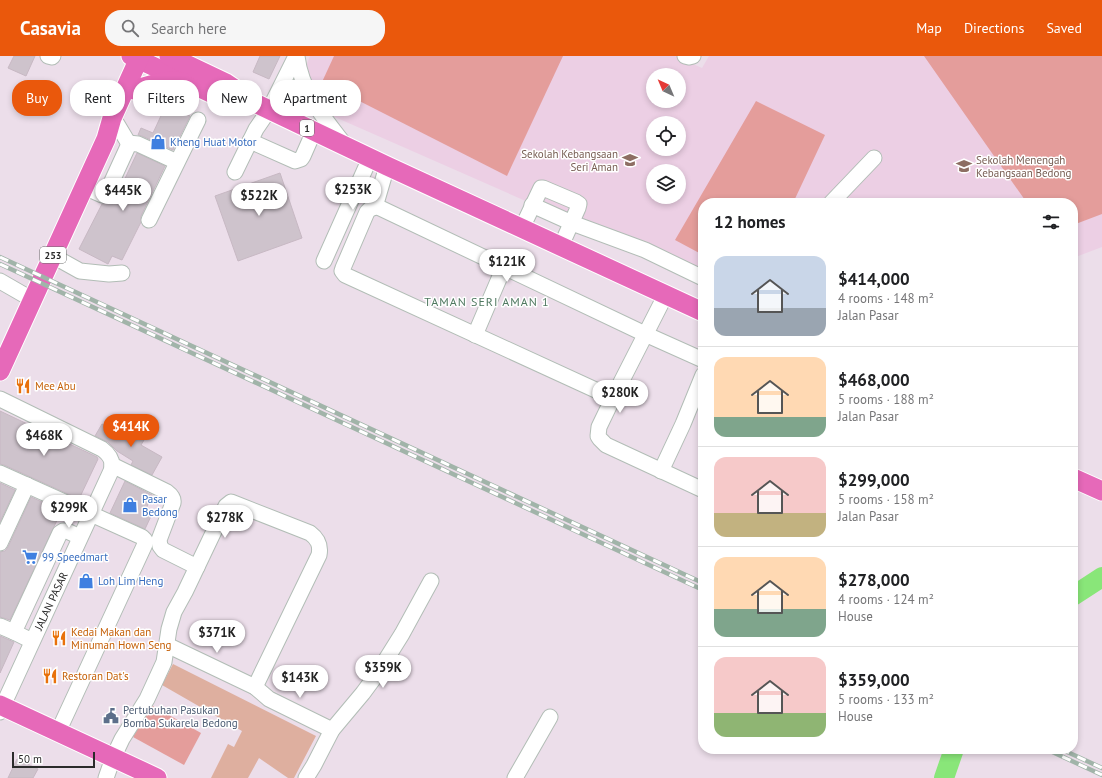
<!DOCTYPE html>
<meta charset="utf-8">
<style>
body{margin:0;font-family:"PT Sans",sans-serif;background:#f6f6f6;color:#202124;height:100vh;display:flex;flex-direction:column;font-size:15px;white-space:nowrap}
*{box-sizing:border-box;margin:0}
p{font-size:13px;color:#757577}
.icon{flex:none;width:22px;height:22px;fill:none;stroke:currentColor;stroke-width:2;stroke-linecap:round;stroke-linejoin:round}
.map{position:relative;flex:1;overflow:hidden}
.side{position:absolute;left:698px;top:142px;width:380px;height:556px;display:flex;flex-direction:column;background:#fff;border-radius:16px;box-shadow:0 2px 6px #0003}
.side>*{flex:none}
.banner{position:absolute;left:12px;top:24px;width:380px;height:36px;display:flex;gap:8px}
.needle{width:26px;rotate:316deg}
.tools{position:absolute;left:646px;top:12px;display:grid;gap:8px}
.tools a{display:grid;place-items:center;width:40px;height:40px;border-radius:50%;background:#fff;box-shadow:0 2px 6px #0003;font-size:20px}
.scale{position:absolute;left:12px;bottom:10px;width:83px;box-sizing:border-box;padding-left:4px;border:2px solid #2b2b2b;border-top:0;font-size:11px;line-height:14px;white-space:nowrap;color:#2b2b2b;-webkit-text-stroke:3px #fff;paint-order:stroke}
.price{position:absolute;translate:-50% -34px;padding:0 9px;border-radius:14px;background:#fff;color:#222;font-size:13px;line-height:26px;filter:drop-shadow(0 1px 2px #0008)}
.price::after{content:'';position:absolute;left:50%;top:24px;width:12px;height:9px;margin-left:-6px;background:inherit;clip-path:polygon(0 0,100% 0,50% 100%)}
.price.selected{background:#ea580c;color:#fff}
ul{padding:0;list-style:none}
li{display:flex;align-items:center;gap:12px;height:100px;padding:0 16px}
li+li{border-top:1px solid #e0e0e0}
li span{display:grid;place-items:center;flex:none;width:112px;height:80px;border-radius:12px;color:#555}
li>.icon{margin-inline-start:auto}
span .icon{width:48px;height:48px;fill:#fffc;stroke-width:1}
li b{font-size:17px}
h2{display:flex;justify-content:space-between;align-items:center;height:48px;padding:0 16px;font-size:17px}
.chip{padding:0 14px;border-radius:16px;background:#fff;box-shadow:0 2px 6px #0003;font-size:14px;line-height:36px}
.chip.selected{background:#ea580c;color:#fff}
header{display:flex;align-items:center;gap:24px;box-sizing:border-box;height:56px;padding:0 20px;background:#ea580c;color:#fff}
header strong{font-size:19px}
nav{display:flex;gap:22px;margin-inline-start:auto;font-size:14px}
.search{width:280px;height:36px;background:#f6f6f6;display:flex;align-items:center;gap:10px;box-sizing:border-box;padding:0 14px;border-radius:16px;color:#757577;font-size:15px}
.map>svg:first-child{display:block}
.education{fill:#eccfe4;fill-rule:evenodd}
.green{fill:#deaf9f}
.pitch{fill:#e49d9b}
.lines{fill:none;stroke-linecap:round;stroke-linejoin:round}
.river{stroke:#89e679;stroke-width:20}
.building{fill:#cec3cc;stroke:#c7b8c3}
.minor-casing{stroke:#b2bdb6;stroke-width:17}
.major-casing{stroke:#fff;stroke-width:21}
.minor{stroke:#fff;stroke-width:15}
.major{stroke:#e669b9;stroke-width:19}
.rail-casing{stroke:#a1b4a9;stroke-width:4.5}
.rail{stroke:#fff;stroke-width:3;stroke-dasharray:9;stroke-linecap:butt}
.labels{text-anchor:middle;stroke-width:3;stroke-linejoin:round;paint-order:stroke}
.shield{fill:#fff;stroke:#6b6b6b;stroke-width:1}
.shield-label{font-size:10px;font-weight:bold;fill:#2b2b2b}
.shop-label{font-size:11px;fill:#366cbe;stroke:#fff;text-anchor:start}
.education-label{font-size:11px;fill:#785e54;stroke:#fff;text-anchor:end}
.food-label{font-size:11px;fill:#c56008;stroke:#fff;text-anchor:start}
.street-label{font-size:11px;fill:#2b2b2b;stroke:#fff}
.service-label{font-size:11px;fill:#4e5e75;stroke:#fff;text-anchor:start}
.neighbourhood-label{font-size:12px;letter-spacing:1px;fill:#4f7860;stroke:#fff}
</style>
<header>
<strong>Casavia</strong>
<div class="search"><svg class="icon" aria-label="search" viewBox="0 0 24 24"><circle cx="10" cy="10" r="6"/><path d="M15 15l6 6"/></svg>Search here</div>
<nav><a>Map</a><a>Directions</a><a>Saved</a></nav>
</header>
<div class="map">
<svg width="1102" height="722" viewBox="0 0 1102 722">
<rect width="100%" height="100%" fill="#ecdeea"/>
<path class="education" d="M310,0H675L702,12L709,0H1102V191L1073,202V147H703V223L328,58L308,30L306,10ZM653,19H679V45H653ZM653,67H679V93H653ZM653,115H679V141H653Z"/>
<polygon class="green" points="173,608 316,680 294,722 288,722 259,702 248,722 211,722 228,688 234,691 242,675 162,629"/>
<g class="pitch">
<polygon points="334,0 563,0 507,120 322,26"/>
<polygon points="924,0 1102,0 1102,158 1073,169 1073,147 1027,147"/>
<polygon points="756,45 825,79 793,147 703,147 703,199 675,184"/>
<polygon points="151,649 201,677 184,709 133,681"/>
</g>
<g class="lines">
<g class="river">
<polyline points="1073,540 1102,521"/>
<polyline points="944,722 954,693"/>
</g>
</g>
<g class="building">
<polygon points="14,0 35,0 26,20 8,12"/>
<polygon points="260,0 280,0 269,23 253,16"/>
<polygon points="166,49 190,60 173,94 142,80 138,79 141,72 153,77"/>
<polygon points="137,97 165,110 141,160 141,166 122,204 112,200 108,208 79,193 102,148 109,146 113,148"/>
<polygon points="280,117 302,182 238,205 215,140"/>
<polygon points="0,355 97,401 98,403 79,443 4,409 0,408"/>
<polygon points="102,368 116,376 120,370 144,384 141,389 162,401 152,419 131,409 133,405 117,395 108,386 95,380"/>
<polygon points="125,425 152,439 145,455 152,458 145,473 110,457"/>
<polygon points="0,427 15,434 0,466"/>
<polygon points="31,441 71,459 68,464 59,460 10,564 0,561 0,496 5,495 8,491"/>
<polygon points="0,580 14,586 0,617"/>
<polygon points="17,703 38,713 33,722 8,722"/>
</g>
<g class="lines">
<defs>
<g id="minor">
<polyline points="48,0 52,1 53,0"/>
<path d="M297,0C301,36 324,62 345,89"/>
<polyline points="685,0 689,1 693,0"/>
<polyline points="250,85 295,105 301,103 303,100 314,75"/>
<polyline points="128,87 138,88 177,106"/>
<polyline points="387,110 375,151 370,153 367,156 343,212 342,215 345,219 613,342"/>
<polyline points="235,116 256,73 269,54 296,0"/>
<polyline points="84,131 102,139 107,136 129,88 117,68"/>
<polyline points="831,147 874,102"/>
<polyline points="532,149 572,167 645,194 703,222"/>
<polyline points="375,151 378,151 645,278 703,304"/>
<polyline points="149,164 198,64"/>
<polyline points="522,172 541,132 543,132 576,146 579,148 578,152 561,190"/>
<polyline points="53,200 80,215 109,218 122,217"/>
<polyline points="324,205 370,102"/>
<polyline points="0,225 33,244"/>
<polyline points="666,238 613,342 599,371 598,380 600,383 606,389 703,434"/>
<polyline points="475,279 504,211"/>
<path d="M0,343L102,393C110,399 114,405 111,415L0,656"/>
<path d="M112,409L167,436C171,439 174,442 173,447L159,484L160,490L163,494L197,511"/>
<polyline points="661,415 683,368 703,319"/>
<polyline points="0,417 142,481 145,484 145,488 58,676"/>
<polyline points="0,487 27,429"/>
<polyline points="0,570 14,576"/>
<polyline points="32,585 14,576 60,477 63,475 67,475 80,481"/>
<polyline points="167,589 255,631 269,643 332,674"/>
<path d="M106,722L113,702L122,683L147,643L164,606L169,573L174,556L185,536L226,450L231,446L310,477C318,483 321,489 319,499L255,631"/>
<polyline points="306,722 314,709 332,674 363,637 377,618 402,578 431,525"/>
<polyline points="515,722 550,661"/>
</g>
<g id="major">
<polyline points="131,0 217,40 223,43 251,47"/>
<polyline points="169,0 226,27 257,48 387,110 703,256"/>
<path d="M134,34C150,29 166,23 183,26"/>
<polyline points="0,315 106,83 112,62 140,0"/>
<polyline points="1073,422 1102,435"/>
<polyline points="0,649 157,722"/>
</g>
</defs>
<use href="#minor" class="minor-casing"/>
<use href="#major" class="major-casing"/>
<use href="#minor" class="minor"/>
<use href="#major" class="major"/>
<defs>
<g id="rail">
<polyline points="0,201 703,527"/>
<polyline points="0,208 703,534"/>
<polyline points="1046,693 1102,719"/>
<polyline points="1061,693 1102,712"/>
</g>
</defs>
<use href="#rail" class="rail-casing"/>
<use href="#rail" class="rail"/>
</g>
<defs>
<symbol id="shop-bare" viewBox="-9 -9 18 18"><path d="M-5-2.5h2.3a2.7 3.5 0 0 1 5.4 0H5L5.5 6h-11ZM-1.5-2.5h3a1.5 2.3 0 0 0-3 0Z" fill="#3f7fe0" stroke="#fff" stroke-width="2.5" paint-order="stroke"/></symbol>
<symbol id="school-bare" viewBox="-9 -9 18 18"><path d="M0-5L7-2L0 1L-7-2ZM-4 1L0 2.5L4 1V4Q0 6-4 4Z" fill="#8d6e63" stroke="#fff" stroke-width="2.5" paint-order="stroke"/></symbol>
<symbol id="restaurant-bare" viewBox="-9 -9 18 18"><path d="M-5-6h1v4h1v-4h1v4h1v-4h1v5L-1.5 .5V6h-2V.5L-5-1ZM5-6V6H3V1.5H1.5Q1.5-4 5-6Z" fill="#e8710a" stroke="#fff" stroke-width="2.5" paint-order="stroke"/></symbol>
<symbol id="supermarket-bare" viewBox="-9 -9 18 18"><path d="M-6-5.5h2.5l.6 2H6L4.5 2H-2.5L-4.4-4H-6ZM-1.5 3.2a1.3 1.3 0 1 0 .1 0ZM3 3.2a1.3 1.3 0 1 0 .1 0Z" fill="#3f7fe0" stroke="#fff" stroke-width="2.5" paint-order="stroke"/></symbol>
<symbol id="civic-bare" viewBox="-9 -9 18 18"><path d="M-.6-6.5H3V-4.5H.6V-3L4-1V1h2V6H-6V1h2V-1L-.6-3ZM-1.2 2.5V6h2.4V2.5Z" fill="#5c6f8a" stroke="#fff" stroke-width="2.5" paint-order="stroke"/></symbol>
</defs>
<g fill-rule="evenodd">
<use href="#shop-bare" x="147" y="75" width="22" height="22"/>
<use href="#school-bare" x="619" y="93" width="22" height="22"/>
<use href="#school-bare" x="953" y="99" width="22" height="22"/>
<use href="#restaurant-bare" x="12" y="319" width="22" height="22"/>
<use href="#shop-bare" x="119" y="438" width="22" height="22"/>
<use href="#supermarket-bare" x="19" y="490" width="22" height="22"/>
<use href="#shop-bare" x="75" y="514" width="22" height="22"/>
<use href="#restaurant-bare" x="48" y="571" width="22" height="22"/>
<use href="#restaurant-bare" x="39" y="609" width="22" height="22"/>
<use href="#civic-bare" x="100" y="649" width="22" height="22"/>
</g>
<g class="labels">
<g class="shield">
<rect x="300" y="64" width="14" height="16" rx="3"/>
<rect x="40" y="191" width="26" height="16" rx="3"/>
</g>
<g class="shield-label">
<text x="307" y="76">1</text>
<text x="53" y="203">253</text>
</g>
<g class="shop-label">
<text x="170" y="90">Kheng Huat Motor</text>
<text x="142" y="447">Pasar<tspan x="142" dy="13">Bedong</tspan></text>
<text x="42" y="505">99 Speedmart</text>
<text x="98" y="529">Loh Lim Heng</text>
</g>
<g class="education-label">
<text x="618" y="102">Sekolah Kebangsaan<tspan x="618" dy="13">Seri Aman</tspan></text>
<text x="976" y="108" text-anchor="start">Sekolah Menengah<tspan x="976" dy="13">Kebangsaan Bedong</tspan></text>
</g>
<g class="food-label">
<text x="35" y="334">Mee Abu</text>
<text x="71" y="580">Kedai Makan dan<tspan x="71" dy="13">Minuman Hown Seng</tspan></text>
<text x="62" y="624">Restoran Dat's</text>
</g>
<g class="street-label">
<text transform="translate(51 545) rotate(-65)" y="4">JALAN PASAR</text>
</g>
<g class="service-label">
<text x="123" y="658">Pertubuhan Pasukan<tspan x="123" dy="13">Bomba Sukarela Bedong</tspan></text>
</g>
<g class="neighbourhood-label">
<text x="487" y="250">TAMAN SERI AMAN 1</text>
</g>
</g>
</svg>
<div class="tools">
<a><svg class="needle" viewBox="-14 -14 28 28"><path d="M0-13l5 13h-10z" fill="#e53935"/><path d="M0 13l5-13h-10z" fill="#757577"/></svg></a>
<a><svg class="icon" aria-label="locate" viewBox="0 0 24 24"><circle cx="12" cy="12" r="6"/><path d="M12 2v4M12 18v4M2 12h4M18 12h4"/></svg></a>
<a><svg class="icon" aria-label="layers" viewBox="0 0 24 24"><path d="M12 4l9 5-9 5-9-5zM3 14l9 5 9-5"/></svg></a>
</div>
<div class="scale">50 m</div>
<b class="price" style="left:353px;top:155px">$253K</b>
<b class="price" style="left:123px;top:156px">$445K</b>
<b class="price" style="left:259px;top:161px">$522K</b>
<b class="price" style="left:507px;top:227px">$121K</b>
<b class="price" style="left:620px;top:358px">$280K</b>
<b class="price selected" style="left:131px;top:392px">$414K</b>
<b class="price" style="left:44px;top:401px">$468K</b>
<b class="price" style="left:69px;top:473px">$299K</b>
<b class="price" style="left:225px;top:483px">$278K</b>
<b class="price" style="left:217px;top:598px">$371K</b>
<b class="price" style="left:383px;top:633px">$359K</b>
<b class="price" style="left:300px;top:643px">$143K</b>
<div class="banner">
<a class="chip selected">Buy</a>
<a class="chip">Rent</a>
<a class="chip">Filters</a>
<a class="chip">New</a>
<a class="chip">Apartment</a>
</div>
<section class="side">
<h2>12 homes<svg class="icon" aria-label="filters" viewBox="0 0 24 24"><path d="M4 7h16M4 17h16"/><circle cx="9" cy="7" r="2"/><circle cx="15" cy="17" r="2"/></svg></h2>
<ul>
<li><span style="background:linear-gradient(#c9d6e8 65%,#9aa5b1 0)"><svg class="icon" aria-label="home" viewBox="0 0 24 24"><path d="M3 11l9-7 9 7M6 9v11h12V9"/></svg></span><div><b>$414,000</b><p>4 rooms · 148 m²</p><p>Jalan Pasar</p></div></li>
<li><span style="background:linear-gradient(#ffd9b3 75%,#7fa58c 0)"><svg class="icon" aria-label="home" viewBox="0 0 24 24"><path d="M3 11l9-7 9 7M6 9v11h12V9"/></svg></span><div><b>$468,000</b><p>5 rooms · 188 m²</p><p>Jalan Pasar</p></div></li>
<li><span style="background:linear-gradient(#f6c9c9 70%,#c2b280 0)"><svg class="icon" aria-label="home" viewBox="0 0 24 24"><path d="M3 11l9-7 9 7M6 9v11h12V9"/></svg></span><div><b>$299,000</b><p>5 rooms · 158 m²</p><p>Jalan Pasar</p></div></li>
<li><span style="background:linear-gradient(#ffd9b3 65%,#7fa58c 0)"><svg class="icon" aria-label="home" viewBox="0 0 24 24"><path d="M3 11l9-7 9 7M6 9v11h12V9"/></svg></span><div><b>$278,000</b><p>4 rooms · 124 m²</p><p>House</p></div></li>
<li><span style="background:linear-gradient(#f6c9c9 70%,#8fb573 0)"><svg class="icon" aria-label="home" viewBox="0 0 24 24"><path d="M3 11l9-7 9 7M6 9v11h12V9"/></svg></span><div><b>$359,000</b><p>5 rooms · 133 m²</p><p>House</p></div></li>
</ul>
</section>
</div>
